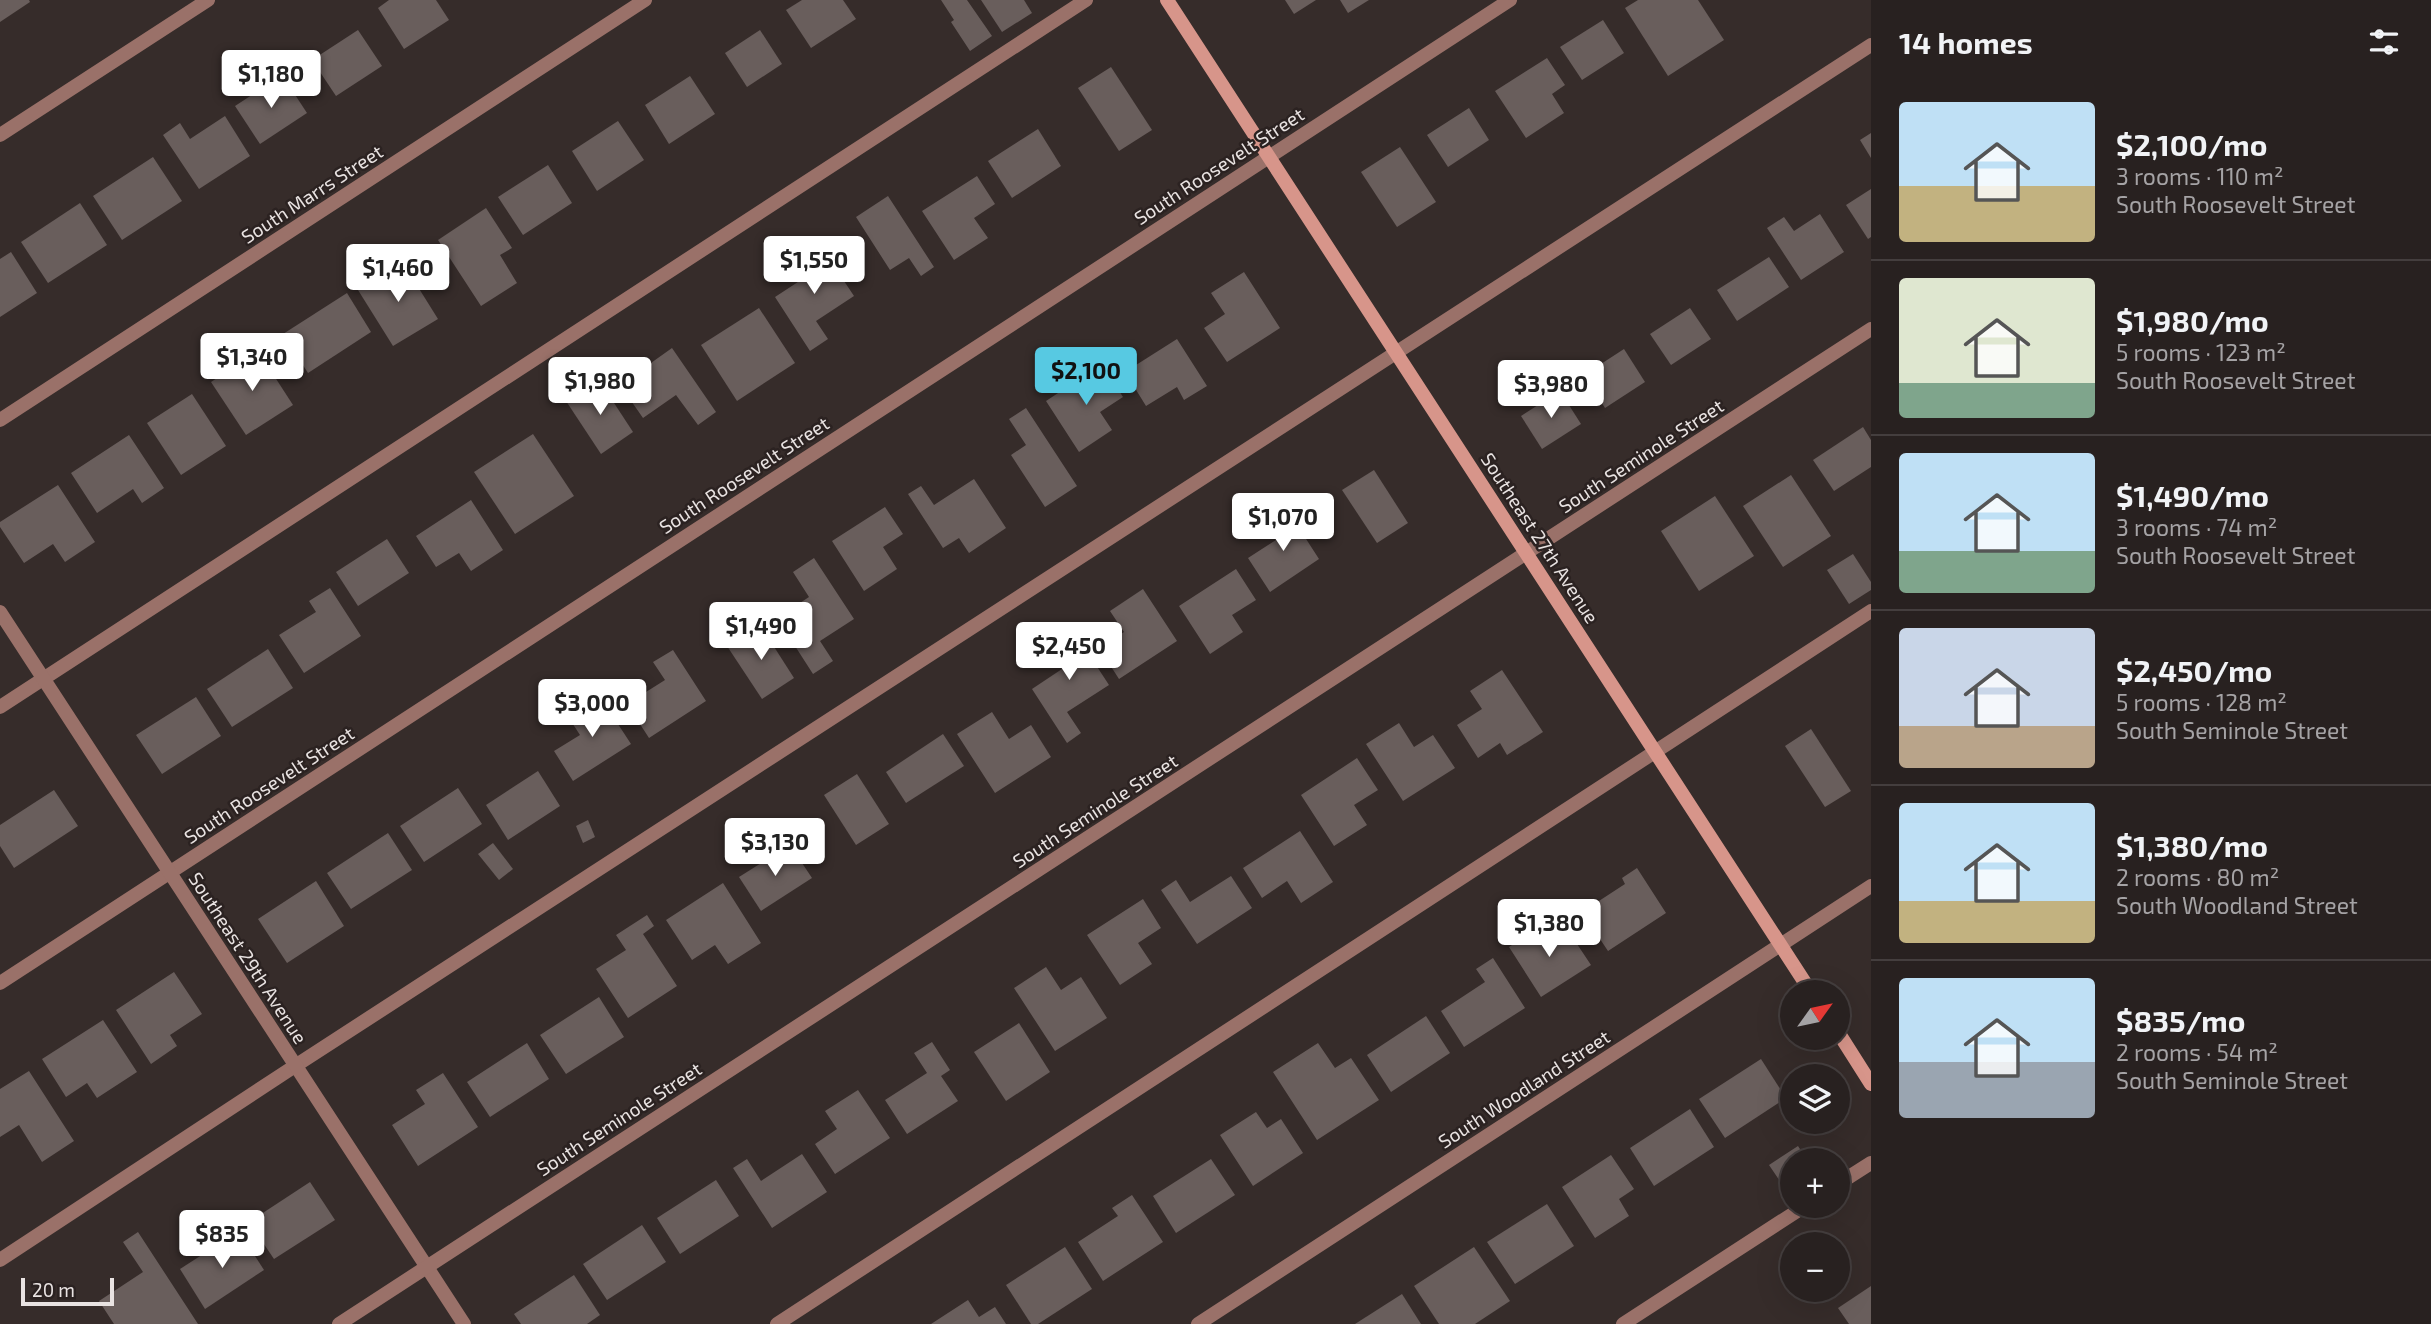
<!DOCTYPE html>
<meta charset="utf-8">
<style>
body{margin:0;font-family:"Exo 2",sans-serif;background:#302929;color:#f1f3f6;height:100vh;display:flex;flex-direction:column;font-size:26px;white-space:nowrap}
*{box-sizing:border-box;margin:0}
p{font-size:23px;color:#a5a3a5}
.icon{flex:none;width:38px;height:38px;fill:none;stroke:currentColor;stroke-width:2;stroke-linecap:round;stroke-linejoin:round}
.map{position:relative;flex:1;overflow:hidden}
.details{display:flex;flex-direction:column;background:#282120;width:560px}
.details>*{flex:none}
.needle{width:46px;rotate:57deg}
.tools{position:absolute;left:1780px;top:980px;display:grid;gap:14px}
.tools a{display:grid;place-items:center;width:70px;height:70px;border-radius:50%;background:#282120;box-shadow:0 7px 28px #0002,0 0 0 2px #443e3e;font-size:35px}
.scale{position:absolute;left:21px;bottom:18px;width:93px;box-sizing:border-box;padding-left:7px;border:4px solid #e9e3e2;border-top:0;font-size:19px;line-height:24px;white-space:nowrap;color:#e9e3e2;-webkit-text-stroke:5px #2b2221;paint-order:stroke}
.price{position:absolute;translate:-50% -60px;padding:0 16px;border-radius:7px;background:#fff;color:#222;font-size:23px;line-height:46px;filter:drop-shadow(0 2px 4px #0008)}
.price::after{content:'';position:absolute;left:50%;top:42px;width:21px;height:16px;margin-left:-10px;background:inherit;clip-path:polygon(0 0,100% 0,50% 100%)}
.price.current{background:#57c9e2;color:#111}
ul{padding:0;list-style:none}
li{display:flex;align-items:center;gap:21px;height:175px;padding:0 28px}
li+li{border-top:2px solid #443e3e}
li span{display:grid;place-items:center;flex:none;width:196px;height:140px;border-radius:7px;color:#555}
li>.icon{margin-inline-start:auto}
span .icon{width:84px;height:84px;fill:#fffc;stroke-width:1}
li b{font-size:30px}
h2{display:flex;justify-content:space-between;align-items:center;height:84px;padding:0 28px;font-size:30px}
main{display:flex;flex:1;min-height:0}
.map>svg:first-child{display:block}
.building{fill:#695e5c}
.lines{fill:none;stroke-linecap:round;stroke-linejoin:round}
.service{stroke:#9a7169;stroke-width:14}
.minor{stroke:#9a7169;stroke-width:14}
.tertiary{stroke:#9a7169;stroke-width:14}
.secondary{stroke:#d7958a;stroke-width:14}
.labels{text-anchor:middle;stroke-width:5;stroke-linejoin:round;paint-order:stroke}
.street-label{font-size:19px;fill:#e9e3e2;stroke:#2b2221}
</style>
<main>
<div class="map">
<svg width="1871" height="1324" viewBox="0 0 1871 1324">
<rect width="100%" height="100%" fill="#362c2a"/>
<g class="building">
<polygon points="0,0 29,0 30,2 0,22"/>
<polygon points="389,0 436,0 449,20 404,49 378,8"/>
<polygon points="802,0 843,0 856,19 811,48 786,10"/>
<polygon points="941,0 967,0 992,36 970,51 951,22 954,20"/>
<polygon points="981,0 1024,0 1032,13 1002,32"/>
<polygon points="1285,0 1316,0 1294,14"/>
<polygon points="1340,0 1369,0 1348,13"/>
<polygon points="1638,0 1698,0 1724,40 1668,76 1625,8"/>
<polygon points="1603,20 1624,53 1582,80 1560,47"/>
<polygon points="358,30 382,66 336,96 312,60"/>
<polygon points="760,30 782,64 747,87 725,53"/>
<polygon points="1547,58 1565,85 1552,94 1564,113 1526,138 1495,91"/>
<polygon points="1111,67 1152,130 1119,151 1078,88"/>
<polygon points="282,75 307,113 260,144 235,106"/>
<polygon points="690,76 715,114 669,144 645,105"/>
<polygon points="1469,108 1489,140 1448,167 1427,135"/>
<polygon points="225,116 250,156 199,189 163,135 180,123 190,139"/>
<polygon points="618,121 644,160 597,191 572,151"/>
<polygon points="1038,129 1061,166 1012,198 988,161"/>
<polygon points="1871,133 1871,158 1860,140"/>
<polygon points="1400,147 1436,202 1397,227 1361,172"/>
<polygon points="153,157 182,201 122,240 93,196"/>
<polygon points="548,165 572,203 523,235 498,197"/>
<polygon points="977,176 995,204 974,218 988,238 954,260 922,211"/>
<polygon points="1871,189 1871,237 1868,239 1846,205"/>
<polygon points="888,196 934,267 921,276 909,258 890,270 856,217"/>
<polygon points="80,203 107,245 48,283 21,242"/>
<polygon points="486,208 512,248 500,255 517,283 481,306 438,240"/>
<polygon points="1820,214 1844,252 1801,280 1767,228 1784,217 1794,231"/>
<polygon points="820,245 854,296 816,321 828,339 810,351 775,297 801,280 791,264"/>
<polygon points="11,252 37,293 0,317 0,259"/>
<polygon points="1769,257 1789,287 1737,321 1717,290"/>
<polygon points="403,263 438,319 393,346 358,290"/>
<polygon points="1244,272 1280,328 1227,362 1204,328 1225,314 1211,293"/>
<polygon points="347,293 371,332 308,373 283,334"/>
<polygon points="759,308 795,363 737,401 701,345"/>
<polygon points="1690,308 1711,339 1671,365 1650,334"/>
<polygon points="1177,339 1207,386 1184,400 1177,387 1146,406 1125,372"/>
<polygon points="672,348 716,412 698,425 676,395 643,418 620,385"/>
<polygon points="1624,349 1645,382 1605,408 1584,375"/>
<polygon points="258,351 293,405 246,435 211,382"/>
<polygon points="1102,364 1123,397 1100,412 1112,430 1079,452 1046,401"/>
<polygon points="599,380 633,432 601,454 566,401"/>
<polygon points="1560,391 1581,424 1542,449 1521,416"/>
<polygon points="192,394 226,446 181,475 147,423"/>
<polygon points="1026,408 1077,486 1045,507 1011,455 1026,445 1009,419"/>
<polygon points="1863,427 1871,440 1871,467 1834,491 1813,460"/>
<polygon points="533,434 574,496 515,534 474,472"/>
<polygon points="129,435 164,488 142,503 133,489 97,513 71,473"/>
<polygon points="1374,470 1408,523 1377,543 1342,490"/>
<polygon points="1791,475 1831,536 1783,567 1743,506"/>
<polygon points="974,479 1006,528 969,553 959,538 943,548 908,494 921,486 934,505"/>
<polygon points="58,485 95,542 65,562 53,544 24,563 0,527 0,522"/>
<polygon points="1715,496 1754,556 1699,591 1661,531"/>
<polygon points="471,500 503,550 471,571 459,553 436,567 416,536"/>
<polygon points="885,507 903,534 883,547 897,569 864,591 832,541"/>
<polygon points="1288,511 1319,559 1270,592 1248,558 1276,540 1266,526"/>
<polygon points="387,539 409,573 358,606 336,572"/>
<polygon points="1853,554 1871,582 1871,590 1849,604 1827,570"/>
<polygon points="814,558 854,619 820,641 833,661 813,674 777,618 809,597 793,572"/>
<polygon points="1236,569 1256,600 1232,615 1243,632 1210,654 1179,606"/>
<polygon points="330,588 361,636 304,673 279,635 316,612 309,601"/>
<polygon points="1143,589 1177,641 1119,679 1099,648 1124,632 1110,611"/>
<polygon points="1069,624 1109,685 1067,712 1081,733 1067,743 1032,689 1065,667 1046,638"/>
<polygon points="760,625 794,678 762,699 727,646"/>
<polygon points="268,649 293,688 232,727 207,689"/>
<polygon points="673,650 706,701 649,738 627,704 665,680 653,662"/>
<polygon points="1502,670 1543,732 1507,755 1500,743 1478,758 1457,725 1482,709 1470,691"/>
<polygon points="599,695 631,744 573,781 554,751 580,735 567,715"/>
<polygon points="196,697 221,736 162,774 136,735"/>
<polygon points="992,712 1009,739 1031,725 1051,757 995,793 957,734"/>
<polygon points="1399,723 1414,747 1433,735 1455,768 1403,801 1366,744"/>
<polygon points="1811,729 1851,791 1825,807 1785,746"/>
<polygon points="943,734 964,766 906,803 886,772"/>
<polygon points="1357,758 1378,790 1354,805 1367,825 1334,846 1301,795"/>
<polygon points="538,771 560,806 508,840 486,805"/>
<polygon points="857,774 889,824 856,845 824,795"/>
<polygon points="458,788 482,824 424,862 400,826"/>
<polygon points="54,790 78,826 14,868 0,846 0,825"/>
<polygon points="588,820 595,837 583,843 576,826"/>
<polygon points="1300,831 1333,882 1301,903 1287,881 1262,898 1243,868"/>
<polygon points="388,833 412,870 351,909 327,873"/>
<polygon points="493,843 513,869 499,880 478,854"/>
<polygon points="790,845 812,878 761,911 739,877"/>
<polygon points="1637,868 1666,913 1608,951 1582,912 1625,884 1622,878"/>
<polygon points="1231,876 1252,908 1197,944 1161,890 1176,880 1190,902"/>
<polygon points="316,881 344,926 287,963 258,919"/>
<polygon points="723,883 761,943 728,964 715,945 692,960 666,920"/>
<polygon points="1143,899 1161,928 1138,943 1152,964 1120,985 1087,935"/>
<polygon points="647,915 654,926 643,934 677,986 628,1018 596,969 626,950 616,935"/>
<polygon points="1544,924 1555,941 1569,932 1591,965 1541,997 1509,947"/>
<polygon points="1493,958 1525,1008 1464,1047 1441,1011 1485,982 1476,969"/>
<polygon points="1046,967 1061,990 1081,977 1107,1018 1055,1051 1014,988"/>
<polygon points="174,972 202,1014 170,1035 177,1046 151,1064 116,1010"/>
<polygon points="599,997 624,1037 566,1074 540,1035"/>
<polygon points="1426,1016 1450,1053 1391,1092 1367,1055"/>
<polygon points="103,1020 137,1072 97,1098 87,1083 66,1097 42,1059"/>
<polygon points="1019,1023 1050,1072 1006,1101 974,1052"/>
<polygon points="932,1042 950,1070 941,1076 958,1101 907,1134 885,1100 927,1073 914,1053"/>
<polygon points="527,1043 549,1079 490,1117 467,1082"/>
<polygon points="1318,1043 1335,1068 1351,1058 1379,1100 1317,1140 1273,1072"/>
<polygon points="1761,1059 1786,1098 1725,1138 1699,1099"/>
<polygon points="29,1071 74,1141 42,1162 19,1125 0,1137 0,1089"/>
<polygon points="443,1073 478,1127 418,1166 392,1125 425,1104 416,1090"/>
<polygon points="858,1090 890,1138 835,1174 815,1144 837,1129 825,1111"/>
<polygon points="1690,1109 1714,1147 1654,1186 1630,1148"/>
<polygon points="1256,1112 1267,1128 1281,1119 1303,1153 1253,1186 1220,1135"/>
<polygon points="1798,1146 1807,1160 1792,1160 1792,1190 1788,1193 1769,1165"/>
<polygon points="802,1154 827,1192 772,1228 733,1168 747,1159 761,1181"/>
<polygon points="1611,1155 1634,1189 1619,1199 1629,1216 1595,1238 1562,1187"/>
<polygon points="1211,1159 1235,1195 1176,1233 1153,1196"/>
<polygon points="716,1180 739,1216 680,1254 657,1218"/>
<polygon points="310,1182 335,1220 274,1259 249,1222"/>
<polygon points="1132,1195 1163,1242 1103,1281 1078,1242 1118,1216 1112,1208"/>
<polygon points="1547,1204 1574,1246 1515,1284 1487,1242"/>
<polygon points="642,1225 666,1262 607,1300 583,1264"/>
<polygon points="239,1231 264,1270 205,1309 180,1269"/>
<polygon points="138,1232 198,1324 114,1324 99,1301 143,1272 123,1242"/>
<polygon points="1065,1247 1092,1289 1038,1324 1031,1324 1006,1285"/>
<polygon points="1474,1247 1510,1301 1475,1324 1439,1324 1414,1286"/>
<polygon points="574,1275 600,1315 587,1324 521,1324 514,1314"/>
<polygon points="1871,1286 1871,1324 1849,1324 1838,1308"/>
<polygon points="1402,1294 1421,1324 1355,1324"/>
<polygon points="968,1300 979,1317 995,1307 1006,1324 931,1324"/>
</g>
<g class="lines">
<g class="service">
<polyline points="0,135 208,0"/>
<polyline points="0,707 1086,0"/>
<polyline points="1838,1184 1871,1163"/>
<polyline points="0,1260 295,1066 1871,45"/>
<polyline points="777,1324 1871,611"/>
<polyline points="1623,1324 1805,1206"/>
</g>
<g class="minor">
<polyline points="0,420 645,0"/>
<polyline points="0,983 1510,0"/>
<polyline points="1198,1324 1871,886"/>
</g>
<g class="tertiary">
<polyline points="0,612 464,1324"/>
<polyline points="339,1324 1871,329"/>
</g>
<g class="secondary">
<polyline points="1167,0 1811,992"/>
<polyline points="1838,1032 1871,1084"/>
</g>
</g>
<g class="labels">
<g class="street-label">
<text transform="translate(1219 166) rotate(-33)" y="7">South Roosevelt Street</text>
<text transform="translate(312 194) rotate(-33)" y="7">South Marrs Street</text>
<text transform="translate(1641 456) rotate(-33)" y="7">South Seminole Street</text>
<text transform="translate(744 475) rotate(-33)" y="7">South Roosevelt Street</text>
<text transform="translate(1540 538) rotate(57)" y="7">Southeast 27th Avenue</text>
<text transform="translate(269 785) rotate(-33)" y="7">South Roosevelt Street</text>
<text transform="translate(1095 811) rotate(-33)" y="7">South Seminole Street</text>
<text transform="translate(248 958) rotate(57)" y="7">Southeast 29th Avenue</text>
<text transform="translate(1524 1089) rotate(-33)" y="7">South Woodland Street</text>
<text transform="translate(619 1119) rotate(-33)" y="7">South Seminole Street</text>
</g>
</g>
</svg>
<div class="tools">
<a><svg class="needle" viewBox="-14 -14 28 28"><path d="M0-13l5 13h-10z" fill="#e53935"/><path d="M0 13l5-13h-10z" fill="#a5a3a5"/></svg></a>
<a><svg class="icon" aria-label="layers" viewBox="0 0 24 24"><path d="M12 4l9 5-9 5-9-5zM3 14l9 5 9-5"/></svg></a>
<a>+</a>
<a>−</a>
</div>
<div class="scale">20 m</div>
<b class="price" style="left:271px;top:110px">$1,180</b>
<b class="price" style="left:814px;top:296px">$1,550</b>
<b class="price" style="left:398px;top:304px">$1,460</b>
<b class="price" style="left:252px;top:393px">$1,340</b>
<b class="price current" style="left:1086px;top:407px">$2,100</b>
<b class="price" style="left:600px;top:417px">$1,980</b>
<b class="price" style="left:1551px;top:420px">$3,980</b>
<b class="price" style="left:1283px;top:553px">$1,070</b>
<b class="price" style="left:761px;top:662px">$1,490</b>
<b class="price" style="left:1069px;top:682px">$2,450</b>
<b class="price" style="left:592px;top:739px">$3,000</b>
<b class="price" style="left:775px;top:878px">$3,130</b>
<b class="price" style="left:1549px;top:959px">$1,380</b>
<b class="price" style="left:222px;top:1270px">$835</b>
</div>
<section class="details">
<h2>14 homes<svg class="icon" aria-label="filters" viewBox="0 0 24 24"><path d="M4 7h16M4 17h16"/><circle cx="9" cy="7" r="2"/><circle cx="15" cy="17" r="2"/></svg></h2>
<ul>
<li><span style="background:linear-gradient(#bfe0f5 60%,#c2b280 0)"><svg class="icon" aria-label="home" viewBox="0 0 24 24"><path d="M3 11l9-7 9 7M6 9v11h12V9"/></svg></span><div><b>$2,100/mo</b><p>3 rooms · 110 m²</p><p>South Roosevelt Street</p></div></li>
<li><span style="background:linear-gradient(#dfe7d0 75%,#7fa58c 0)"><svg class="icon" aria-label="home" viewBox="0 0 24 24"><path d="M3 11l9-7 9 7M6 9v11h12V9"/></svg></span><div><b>$1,980/mo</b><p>5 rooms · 123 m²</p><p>South Roosevelt Street</p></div></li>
<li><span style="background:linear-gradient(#bfe0f5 70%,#7fa58c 0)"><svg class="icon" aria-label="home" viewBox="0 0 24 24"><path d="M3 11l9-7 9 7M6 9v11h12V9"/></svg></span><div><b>$1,490/mo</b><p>3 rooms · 74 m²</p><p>South Roosevelt Street</p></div></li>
<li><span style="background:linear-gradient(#c9d6e8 70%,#b9a48a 0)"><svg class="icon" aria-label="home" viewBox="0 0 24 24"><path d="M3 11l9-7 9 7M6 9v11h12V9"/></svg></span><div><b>$2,450/mo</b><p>5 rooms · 128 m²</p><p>South Seminole Street</p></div></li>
<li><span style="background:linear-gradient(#bfe0f5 70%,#c2b280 0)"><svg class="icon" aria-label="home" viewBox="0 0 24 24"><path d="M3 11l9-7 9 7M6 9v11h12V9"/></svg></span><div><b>$1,380/mo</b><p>2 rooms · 80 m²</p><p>South Woodland Street</p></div></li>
<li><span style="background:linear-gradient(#bfe0f5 60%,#9aa5b1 0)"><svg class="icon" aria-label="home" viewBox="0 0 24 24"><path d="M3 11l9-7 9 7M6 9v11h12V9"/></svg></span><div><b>$835/mo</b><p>2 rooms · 54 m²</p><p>South Seminole Street</p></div></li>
</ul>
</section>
</main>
